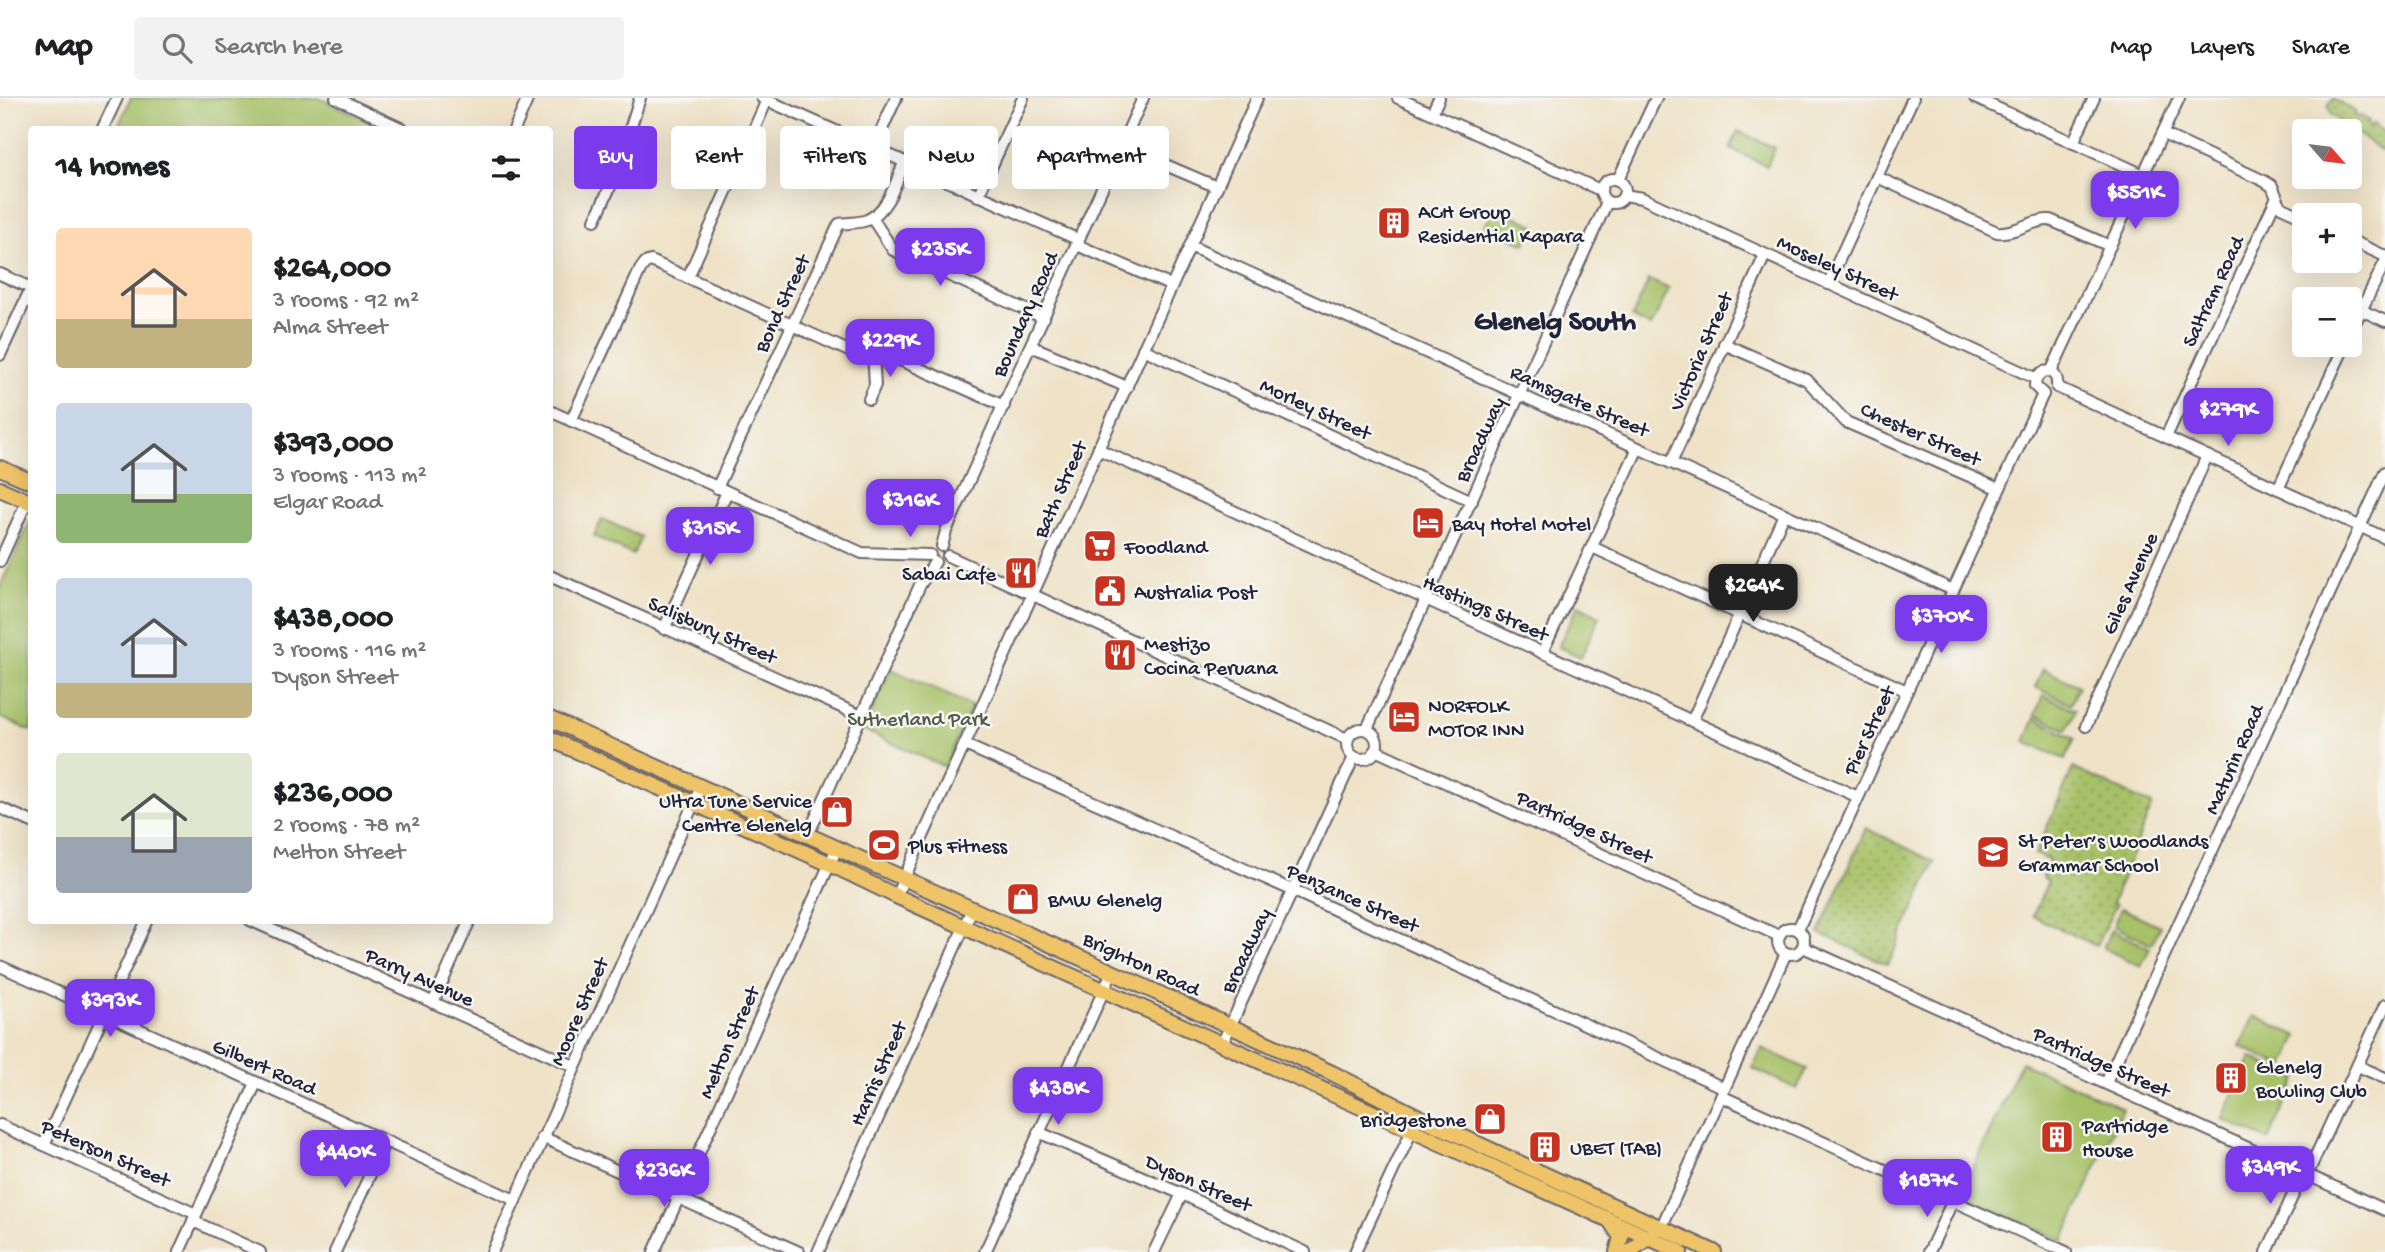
<!DOCTYPE html>
<meta charset="utf-8">
<style>
body{margin:0;font-family:"Gochi Hand",sans-serif;background:#f2f2f2;color:#202124;height:100vh;display:flex;flex-direction:column;font-size:26px;white-space:nowrap}
*{box-sizing:border-box;margin:0}
p{font-size:23px;color:#757577}
.icon{flex:none;width:38px;height:38px;fill:none;stroke:currentColor;stroke-width:2;stroke-linecap:round;stroke-linejoin:round}
.map{position:relative;flex:1;overflow:hidden}
.drawer{position:absolute;left:28px;top:28px;width:525px;height:798px;display:flex;flex-direction:column;background:#fff;border-radius:7px;box-shadow:0 7px 28px #0002}
.drawer>*{flex:none}
.top-card{position:absolute;left:574px;top:28px;width:665px;height:63px;display:flex;gap:14px}
.needle{width:46px;rotate:118deg}
.controls{position:absolute;left:2292px;top:21px;display:grid;gap:14px}
.controls a{display:grid;place-items:center;width:70px;height:70px;border-radius:7px;background:#fff;box-shadow:0 7px 28px #0002;font-size:35px}
.price{position:absolute;translate:-50% -60px;padding:0 16px;border-radius:14px;background:#7c3aed;color:#fff;font-size:23px;line-height:46px;filter:drop-shadow(0 2px 4px #0008)}
.price::after{content:'';position:absolute;left:50%;top:42px;width:21px;height:16px;margin-left:-10px;background:inherit;clip-path:polygon(0 0,100% 0,50% 100%)}
.price.current{background:#222;color:#fff}
ul{padding:0;list-style:none}
li{display:flex;align-items:center;gap:21px;height:175px;padding:0 28px}
li span{display:grid;place-items:center;flex:none;width:196px;height:140px;border-radius:7px;color:#555}
li>.icon{margin-inline-start:auto}
span .icon{width:84px;height:84px;fill:#fffc;stroke-width:1}
li b{font-size:30px}
h2{display:flex;justify-content:space-between;align-items:center;height:84px;padding:0 28px;font-size:30px}
.pill{padding:0 24px;border-radius:7px;background:#fff;box-shadow:0 7px 28px #0002;font-size:24px;line-height:63px}
.pill.current{background:#7c3aed;color:#fff}
header{display:flex;align-items:center;gap:42px;box-sizing:border-box;height:98px;padding:0 35px;background:#fff;border-bottom:2px solid #e0e0e0}
header strong{font-size:33px}
nav{display:flex;gap:38px;margin-inline-start:auto;font-size:24px}
.search{width:490px;height:63px;background:#f2f2f2;display:flex;align-items:center;gap:18px;box-sizing:border-box;padding:0 24px;border-radius:7px;color:#757577;font-size:26px}
.map>svg:first-child{display:block}
.grass{fill:url(#grass-dots);stroke:#647252;stroke-width:2}
.green{fill:#a7c168;stroke:#647252;stroke-width:2}
.lines{fill:none;stroke-linecap:round;stroke-linejoin:round}
.minor-casing{stroke:#6a656c;stroke-width:14}
.major-casing{stroke:#6a656c;stroke-width:18}
.minor{stroke:#fff;stroke-width:10}
.major{stroke:#efc469;stroke-width:14}
.labels{text-anchor:middle;stroke-width:5;stroke-linejoin:round;paint-order:stroke}
.poi-label{font-size:21px;fill:#22223b;stroke:#f6f6f2;text-anchor:start}
.street-label{font-size:21px;fill:#22223b;stroke:#f6f6f2}
.park-label{font-size:21px;fill:#515a4b;stroke:#f6f6f2}
.district-label{font-size:28px;font-weight:bold;fill:#22223b;stroke:#f6f6f2}
</style>
<header>
<strong>Map</strong>
<div class="search"><svg class="icon" aria-label="search" viewBox="0 0 24 24"><circle cx="10" cy="10" r="6"/><path d="M15 15l6 6"/></svg>Search here</div>
<nav><a>Map</a><a>Layers</a><a>Share</a></nav>
</header>
<div class="map">
<svg width="2385" height="1154" viewBox="0 0 2385 1154">
<defs>
<pattern id="grass-dots" width="8" height="8" patternUnits="userSpaceOnUse" patternTransform="scale(1.75)"><rect width="8" height="8" fill="#a7c168"/><path d="M2 2h.1M6 6h.1" fill="none" stroke="#889c57" stroke-width="1.8" stroke-linecap="round"/></pattern>
</defs>
<rect width="100%" height="100%" fill="#f6f6f2"/>
<filter id="ink" filterUnits="userSpaceOnUse"><feTurbulence type="fractalNoise" baseFrequency=".0143" numOctaves="2"/><feDisplacementMap in="SourceGraphic" scale="14" xChannelSelector="R" yChannelSelector="G"/><feConvolveMatrix kernelMatrix="1 2 1 2 8 2 1 2 1" color-interpolation-filters="sRGB"/></filter>
<filter id="wash" filterUnits="userSpaceOnUse"><feTurbulence type="fractalNoise" baseFrequency=".00686" numOctaves="4" result="noise"/><feDisplacementMap in="SourceGraphic" scale="28" xChannelSelector="R" yChannelSelector="G"/><feGaussianBlur stdDeviation="1.57" result="paint"/><feColorMatrix in="noise" values="0 0 0 0 0 0 0 0 0 0 0 0 0 0 0 0 0 1.4 0 .05"/><feComposite in="paint" operator="in"/></filter>
<g filter="url(#wash)">
<rect width="100%" height="100%" fill="#efe2c7"/>
<g class="grass">
<polygon points="2333,0 2356,14 2354,17 2358,19 2360,17 2369,23 2367,26 2371,29 2373,26 2385,34 2385,55 2331,17 2328,8"/>
<polygon points="2073,670 2152,707 2112,805 2116,807 2096,848 2033,818 2048,783 2042,779 2050,763 2035,756"/>
<polygon points="1866,730 1935,764 1888,867 1819,835"/>
</g>
<g class="green">
<polygon points="131,0 319,0 388,31 117,31"/>
<polygon points="1738,33 1775,50 1767,68 1730,51"/>
<polygon points="1494,108 1534,127 1525,146 1485,128"/>
<polygon points="1649,182 1669,191 1651,229 1632,219"/>
<polygon points="31,421 31,633 0,619 0,489"/>
<polygon points="602,421 641,439 633,457 594,438"/>
<polygon points="1578,507 1600,518 1581,559 1558,549"/>
<polygon points="891,571 972,608 945,669 863,632"/>
<polygon points="2043,571 2079,588 2071,606 2035,589"/>
<polygon points="2043,597 2076,612 2067,632 2035,617"/>
<polygon points="2035,620 2075,641 2065,661 2025,644"/>
<polygon points="2121,810 2160,828 2152,846 2113,828"/>
<polygon points="2111,832 2150,850 2141,868 2103,850"/>
<polygon points="2254,918 2298,938 2284,969 2240,948"/>
<polygon points="1762,950 1807,971 1797,991 1752,970"/>
<polygon points="2251,959 2297,981 2268,1042 2222,1021"/>
<polygon points="2021,964 2123,1010 2063,1143 1961,1097"/>
</g>
</g>
<g filter="url(#ink)">
<g class="lines">
<defs>
<g id="minor">
<polyline points="336,0 405,32"/>
<polyline points="762,0 1079,142"/>
<polyline points="1398,0 1600,92"/>
<polyline points="1975,0 2144,77"/>
<polyline points="1432,15 1439,0"/>
<polyline points="102,32 117,0"/>
<polyline points="514,32 528,0"/>
<polyline points="2163,36 2264,83 2272,88 2281,109 2305,120"/>
<polyline points="2073,45 2094,0"/>
<polyline points="1121,48 1217,89"/>
<polyline points="873,51 896,0"/>
<path d="M1877,79L1997,134C2016,136 2032,121 2050,122L2110,148"/>
<circle cx="1613" cy="93" r="12"/>
<polyline points="1618,82 1656,0"/>
<polyline points="1624,97 1642,100 2035,280"/>
<polyline points="978,98 1023,0"/>
<polyline points="872,120 893,152 1044,220"/>
<polyline points="595,122 615,78 640,0"/>
<polyline points="2350,142 2385,158"/>
<polyline points="1077,147 1172,188"/>
<polyline points="1190,148 1953,492"/>
<polyline points="0,176 31,190"/>
<polyline points="688,179 767,2"/>
<polyline points="1828,186 1913,0"/>
<polyline points="2361,212 2385,223"/>
<polyline points="2350,235 2385,164"/>
<polyline points="1724,246 1807,282 1846,324 1999,391"/>
<polyline points="1031,248 1127,289"/>
<polyline points="1143,251 1472,403"/>
<polyline points="0,257 32,188"/>
<polyline points="2051,274 2179,0"/>
<polyline points="2057,289 2385,440"/>
<path d="M2043,296L2035,288C2035,268 2060,269 2057,289"/>
<polyline points="869,301 875,287 873,254"/>
<polyline points="550,313 862,455 930,457"/>
<polyline points="571,323 640,172 645,165 651,163 851,254 882,254 1004,308"/>
<polyline points="2166,339 2276,101"/>
<polyline points="1098,351 1858,699"/>
<polyline points="1671,365 1765,157"/>
<path d="M717,390L839,126C848,125 859,125 867,122C888,113 896,84 904,65"/>
<polyline points="2278,391 2345,247"/>
<polyline points="942,448 946,433 1143,0"/>
<polyline points="1592,449 1907,593"/>
<polyline points="948,458 1347,641"/>
<polyline points="0,463 27,403"/>
<polyline points="550,478 861,618"/>
<polyline points="664,531 727,394"/>
<polyline points="1542,555 1638,350"/>
<polyline points="1692,623 1784,416"/>
<polyline points="2086,628 2207,358"/>
<circle cx="1362" cy="646" r="15"/>
<polyline points="1367,631 1607,104"/>
<polyline points="965,647 1294,793 1724,990"/>
<polyline points="1375,652 1779,838"/>
<polyline points="0,710 32,724"/>
<polyline points="808,737 920,487 935,464"/>
<polyline points="896,798 1257,0"/>
<polyline points="250,822 574,968"/>
<circle cx="1791" cy="843" r="13"/>
<polyline points="1798,831 2043,296"/>
<polyline points="1803,849 2385,1112"/>
<polyline points="0,868 515,1102"/>
<polyline points="433,905 470,822"/>
<polyline points="1222,946 1354,659"/>
<polyline points="2358,968 2385,980"/>
<polyline points="2106,985 2385,374"/>
<polyline points="1721,998 2066,1154"/>
<polyline points="0,1027 196,1116"/>
<polyline points="1038,1034 1182,1096 1305,1154"/>
<polyline points="542,1039 799,1154"/>
<polyline points="44,1047 147,822"/>
<polyline points="2307,1077 2385,907"/>
<polyline points="193,1123 260,1154"/>
<polyline points="1661,1130 1786,855"/>
<polyline points="179,1154 256,985"/>
<polyline points="335,1154 385,1043"/>
<polyline points="492,1154 701,689"/>
<polyline points="654,1154 837,750"/>
<polyline points="818,1154 972,811"/>
<polyline points="985,1154 1112,874"/>
<polyline points="1154,1154 1182,1096"/>
<polyline points="1355,1154 1415,1026"/>
<polyline points="1929,1154 1953,1102"/>
<polyline points="2267,1154 2303,1075"/>
</g>
<g id="major">
<polyline points="0,370 32,384"/>
<polyline points="0,391 32,405"/>
<polyline points="550,621 1112,874 1332,975 1419,1019 1714,1154"/>
<polyline points="550,641 830,766 896,798 1680,1154"/>
<polyline points="1611,1124 1621,1139 1617,1154"/>
<polyline points="1629,1154 1653,1136"/>
</g>
</defs>
<use href="#minor" class="minor-casing"/>
<use href="#major" class="major-casing"/>
<use href="#minor" class="minor"/>
<use href="#major" class="major"/>
</g>
</g>
<defs>
<symbol id="building-square" viewBox="-11 -11 22 22"><rect x="-9" y="-9" width="18" height="18" rx="4" fill="#c8321e" stroke="#f6f6f2"/><path d="M-4-6H4V6H1V3H-1V6H-4ZM-2.5-4.3h1.7v1.8h-1.7ZM.8-4.3h1.7v1.8H.8ZM-2.5-1h1.7V.8h-1.7ZM.8-1h1.7V.8H.8Z" fill="#fff"/></symbol>
<symbol id="hotel-square" viewBox="-11 -11 22 22"><rect x="-9" y="-9" width="18" height="18" rx="4" fill="#c8321e" stroke="#f6f6f2"/><path d="M-6-4.5h1.5V1H6V5H4.5V3h-9V5H-6ZM-4 0a1.8 1.8 0 1 1 3.6 0ZM.5 0V-2.5h3Q6-2.5 6 0Z" fill="#fff"/></symbol>
<symbol id="supermarket-square" viewBox="-11 -11 22 22"><rect x="-9" y="-9" width="18" height="18" rx="4" fill="#c8321e" stroke="#f6f6f2"/><path d="M-6-5.5h2.5l.6 2H6L4.5 2H-2.5L-4.4-4H-6ZM-1.5 3.2a1.3 1.3 0 1 0 .1 0ZM3 3.2a1.3 1.3 0 1 0 .1 0Z" fill="#fff"/></symbol>
<symbol id="restaurant-square" viewBox="-11 -11 22 22"><rect x="-9" y="-9" width="18" height="18" rx="4" fill="#c8321e" stroke="#f6f6f2"/><path d="M-5-6h1v4h1v-4h1v4h1v-4h1v5L-1.5 .5V6h-2V.5L-5-1ZM5-6V6H3V1.5H1.5Q1.5-4 5-6Z" fill="#fff"/></symbol>
<symbol id="civic-square" viewBox="-11 -11 22 22"><rect x="-9" y="-9" width="18" height="18" rx="4" fill="#c8321e" stroke="#f6f6f2"/><path d="M-.6-6.5H3V-4.5H.6V-3L4-1V1h2V6H-6V1h2V-1L-.6-3ZM-1.2 2.5V6h2.4V2.5Z" fill="#fff"/></symbol>
<symbol id="shop-square" viewBox="-11 -11 22 22"><rect x="-9" y="-9" width="18" height="18" rx="4" fill="#c8321e" stroke="#f6f6f2"/><path d="M-5-2.5h2.3a2.7 3.5 0 0 1 5.4 0H5L5.5 6h-11ZM-1.5-2.5h3a1.5 2.3 0 0 0-3 0Z" fill="#fff"/></symbol>
<symbol id="stadium-square" viewBox="-11 -11 22 22"><rect x="-9" y="-9" width="18" height="18" rx="4" fill="#c8321e" stroke="#f6f6f2"/><path d="M0-5a6.5 5 0 1 0 0 10a6.5 5 0 1 0 0-10ZM-3.5-1.8h7v3.6h-7Z" fill="#fff"/></symbol>
<symbol id="school-square" viewBox="-11 -11 22 22"><rect x="-9" y="-9" width="18" height="18" rx="4" fill="#c8321e" stroke="#f6f6f2"/><path d="M0-5L7-2L0 1L-7-2ZM-4 1L0 2.5L4 1V4Q0 6-4 4Z" fill="#fff"/></symbol>
</defs>
<g fill-rule="evenodd">
<use href="#building-square" x="1375" y="106" width="38" height="38"/>
<use href="#hotel-square" x="1409" y="406" width="38" height="38"/>
<use href="#supermarket-square" x="1081" y="429" width="38" height="38"/>
<use href="#restaurant-square" x="1002" y="456" width="38" height="38"/>
<use href="#civic-square" x="1091" y="474" width="38" height="38"/>
<use href="#restaurant-square" x="1101" y="538" width="38" height="38"/>
<use href="#hotel-square" x="1385" y="600" width="38" height="38"/>
<use href="#shop-square" x="818" y="695" width="38" height="38"/>
<use href="#stadium-square" x="865" y="728" width="38" height="38"/>
<use href="#school-square" x="1974" y="735" width="38" height="38"/>
<use href="#shop-square" x="1004" y="782" width="38" height="38"/>
<use href="#building-square" x="2212" y="961" width="38" height="38"/>
<use href="#shop-square" x="1471" y="1002" width="38" height="38"/>
<use href="#building-square" x="2038" y="1020" width="38" height="38"/>
<use href="#building-square" x="1526" y="1030" width="38" height="38"/>
</g>
<g class="labels">
<g class="poi-label">
<text x="1418" y="120">ACH Group<tspan x="1418" dy="24">Residential Kapara</tspan></text>
<text x="1452" y="432">Bay Hotel Motel</text>
<text x="1124" y="455">Foodland</text>
<text x="996" y="482" text-anchor="end">Sabai Cafe</text>
<text x="1134" y="500">Australia Post</text>
<text x="1144" y="552">Mestizo<tspan x="1144" dy="24">Cocina Peruana</tspan></text>
<text x="1428" y="614">NORFOLK<tspan x="1428" dy="24">MOTOR INN</tspan></text>
<text x="812" y="709" text-anchor="end">Ultra Tune Service<tspan x="812" dy="24">Centre Glenelg</tspan></text>
<text x="2018" y="749">St Peter’s Woodlands<tspan x="2018" dy="24">Grammar School</tspan></text>
<text x="908" y="754">Plus Fitness</text>
<text x="1048" y="808">BMW Glenelg</text>
<text x="2256" y="975">Glenelg<tspan x="2256" dy="24">Bowling Club</tspan></text>
<text x="1466" y="1028" text-anchor="end">Bridgestone</text>
<text x="2082" y="1034">Partridge<tspan x="2082" dy="24">House</tspan></text>
<text x="1570" y="1056">UBET (TAB)</text>
</g>
<g class="street-label">
<text transform="translate(1838 169) rotate(25)" y="7">Moseley Street</text>
<text transform="translate(2212 193) rotate(-65)" y="7">Saltram Road</text>
<text transform="translate(781 205) rotate(-65)" y="7">Bond Street</text>
<text transform="translate(1024 216) rotate(-66)" y="7">Boundary Road</text>
<text transform="translate(1700 253) rotate(-66)" y="7">Victoria Street</text>
<text transform="translate(1580 302) rotate(24)" y="7">Ramsgate Street</text>
<text transform="translate(1316 310) rotate(25)" y="7">Morley Street</text>
<text transform="translate(1921 335) rotate(24)" y="7">Chester Street</text>
<text transform="translate(1479 341) rotate(-65)" y="7">Broadway</text>
<text transform="translate(1059 391) rotate(-66)" y="7">Bath Street</text>
<text transform="translate(2129 485) rotate(-66)" y="7">Giles Avenue</text>
<text transform="translate(1486 509) rotate(24)" y="7">Hastings Street</text>
<text transform="translate(713 531) rotate(24)" y="7">Salisbury Street</text>
<text transform="translate(1868 632) rotate(-65)" y="7">Pier Street</text>
<text transform="translate(2233 661) rotate(-66)" y="7">Maturin Road</text>
<text transform="translate(1585 728) rotate(25)" y="7">Partridge Street</text>
<text transform="translate(1353 799) rotate(24)" y="7">Penzance Street</text>
<text transform="translate(1245 852) rotate(-65)" y="7">Broadway</text>
<text transform="translate(1142 865) rotate(25)" y="7">Brighton Road</text>
<text transform="translate(420 878) rotate(24)" y="7">Parry Avenue</text>
<text transform="translate(578 913) rotate(-66)" y="7">Moore Street</text>
<text transform="translate(728 944) rotate(-66)" y="7">Melton Street</text>
<text transform="translate(2102 963) rotate(24)" y="7">Partridge Street</text>
<text transform="translate(265 968) rotate(24)" y="7">Gilbert Road</text>
<text transform="translate(877 975) rotate(-66)" y="7">Harris Street</text>
<text transform="translate(106 1054) rotate(24)" y="7">Peterson Street</text>
<text transform="translate(1199 1084) rotate(24)" y="7">Dyson Street</text>
</g>
<g class="park-label">
<text x="918" y="627">Sutherland Park</text>
</g>
<g class="district-label">
<text x="1555" y="231">Glenelg South</text>
</g>
</g>
</svg>
<div class="controls">
<a><svg class="needle" viewBox="-14 -14 28 28"><path d="M0-13l5 13h-10z" fill="#e53935"/><path d="M0 13l5-13h-10z" fill="#757577"/></svg></a>
<a>+</a>
<a>−</a>
</div>
<b class="price" style="left:2135px;top:133px">$551K</b>
<b class="price" style="left:940px;top:190px">$235K</b>
<b class="price" style="left:890px;top:281px">$229K</b>
<b class="price" style="left:2228px;top:350px">$279K</b>
<b class="price" style="left:910px;top:441px">$316K</b>
<b class="price" style="left:710px;top:469px">$315K</b>
<b class="price current" style="left:1753px;top:526px">$264K</b>
<b class="price" style="left:1941px;top:557px">$370K</b>
<b class="price" style="left:110px;top:941px">$393K</b>
<b class="price" style="left:1058px;top:1029px">$438K</b>
<b class="price" style="left:345px;top:1092px">$440K</b>
<b class="price" style="left:2270px;top:1108px">$349K</b>
<b class="price" style="left:664px;top:1111px">$236K</b>
<b class="price" style="left:1927px;top:1121px">$187K</b>
<div class="top-card">
<a class="pill current">Buy</a>
<a class="pill">Rent</a>
<a class="pill">Filters</a>
<a class="pill">New</a>
<a class="pill">Apartment</a>
</div>
<section class="drawer">
<h2>14 homes<svg class="icon" aria-label="filters" viewBox="0 0 24 24"><path d="M4 7h16M4 17h16"/><circle cx="9" cy="7" r="2"/><circle cx="15" cy="17" r="2"/></svg></h2>
<ul>
<li><span style="background:linear-gradient(#ffd9b3 65%,#c2b280 0)"><svg class="icon" aria-label="home" viewBox="0 0 24 24"><path d="M3 11l9-7 9 7M6 9v11h12V9"/></svg></span><div><b>$264,000</b><p>3 rooms · 92 m²</p><p>Alma Street</p></div></li>
<li><span style="background:linear-gradient(#c9d6e8 65%,#8fb573 0)"><svg class="icon" aria-label="home" viewBox="0 0 24 24"><path d="M3 11l9-7 9 7M6 9v11h12V9"/></svg></span><div><b>$393,000</b><p>3 rooms · 113 m²</p><p>Elgar Road</p></div></li>
<li><span style="background:linear-gradient(#c9d6e8 75%,#c2b280 0)"><svg class="icon" aria-label="home" viewBox="0 0 24 24"><path d="M3 11l9-7 9 7M6 9v11h12V9"/></svg></span><div><b>$438,000</b><p>3 rooms · 116 m²</p><p>Dyson Street</p></div></li>
<li><span style="background:linear-gradient(#dfe7d0 60%,#9aa5b1 0)"><svg class="icon" aria-label="home" viewBox="0 0 24 24"><path d="M3 11l9-7 9 7M6 9v11h12V9"/></svg></span><div><b>$236,000</b><p>2 rooms · 78 m²</p><p>Melton Street</p></div></li>
</ul>
</section>
</div>
